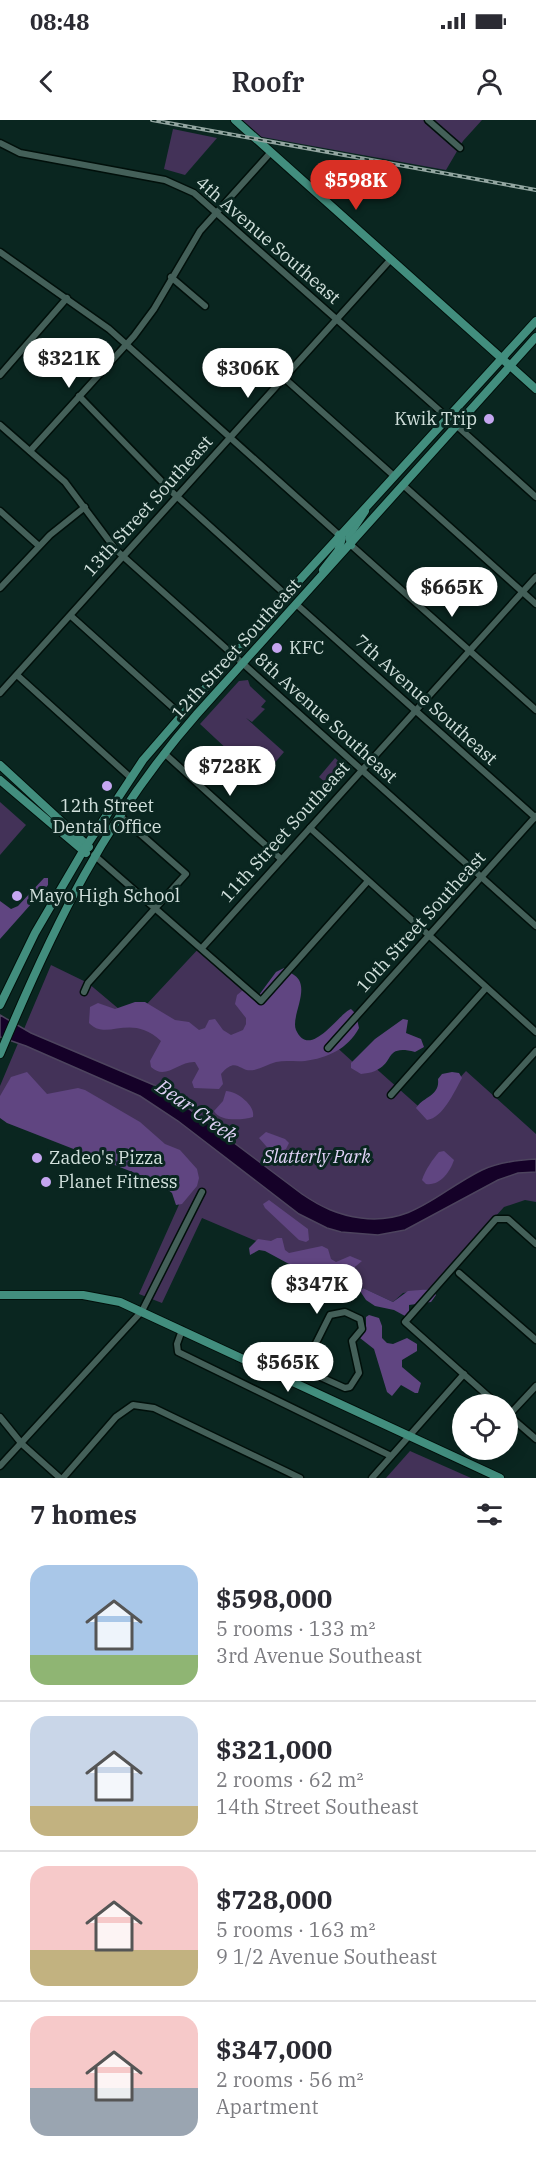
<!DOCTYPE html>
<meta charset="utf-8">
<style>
body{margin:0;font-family:"IBM Plex Serif",serif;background:#f2f2f3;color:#2b2b33;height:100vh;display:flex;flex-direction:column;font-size:22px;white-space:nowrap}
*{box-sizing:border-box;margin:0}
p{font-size:20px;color:#7c7c81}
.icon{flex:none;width:33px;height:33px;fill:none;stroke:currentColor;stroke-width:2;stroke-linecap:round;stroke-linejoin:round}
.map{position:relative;height:1358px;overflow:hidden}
.sheet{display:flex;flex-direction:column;background:#fff;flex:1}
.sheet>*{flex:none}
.buttons{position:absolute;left:452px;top:1274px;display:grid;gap:12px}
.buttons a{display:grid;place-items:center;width:66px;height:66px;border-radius:50%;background:#fff;box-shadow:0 3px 15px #0003;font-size:30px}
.price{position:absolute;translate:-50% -51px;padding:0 14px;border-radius:21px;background:#fff;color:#222;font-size:20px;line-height:39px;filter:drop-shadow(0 2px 3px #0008)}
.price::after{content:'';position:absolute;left:50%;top:36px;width:18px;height:14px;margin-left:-9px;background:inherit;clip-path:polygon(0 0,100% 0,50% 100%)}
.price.current{background:#d93025;color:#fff}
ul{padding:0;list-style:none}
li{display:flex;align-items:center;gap:18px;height:150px;padding:0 30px}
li+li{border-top:2px solid #e1e1e2}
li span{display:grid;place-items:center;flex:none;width:168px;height:120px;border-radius:18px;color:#555}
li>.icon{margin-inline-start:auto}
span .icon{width:72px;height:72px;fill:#fffc;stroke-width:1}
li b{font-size:26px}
h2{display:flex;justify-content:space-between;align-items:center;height:72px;padding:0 30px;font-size:26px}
.status{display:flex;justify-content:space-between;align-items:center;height:42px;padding:0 30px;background:#fff;direction:ltr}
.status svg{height:16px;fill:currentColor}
header{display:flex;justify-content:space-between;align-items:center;height:78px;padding:0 30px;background:#fff;font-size:27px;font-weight:600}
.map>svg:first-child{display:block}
.green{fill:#433258}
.forest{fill:#604581}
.water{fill:#150128;stroke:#4d445e;stroke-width:1.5}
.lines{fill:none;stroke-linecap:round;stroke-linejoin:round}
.minor-casing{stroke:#000f0a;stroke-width:9}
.major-casing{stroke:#000f0a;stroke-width:10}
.minor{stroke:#446059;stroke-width:6}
.major{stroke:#428e7e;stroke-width:8}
.rail-casing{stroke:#93a6a1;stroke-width:4}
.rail{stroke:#0a2620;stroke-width:1.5;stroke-dasharray:4.5;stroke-linecap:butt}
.poi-dot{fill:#c5a6f0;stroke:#0a2620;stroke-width:2}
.labels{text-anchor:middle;stroke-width:6;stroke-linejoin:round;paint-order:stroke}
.street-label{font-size:18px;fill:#d1e0dc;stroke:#0a2620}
.poi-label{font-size:18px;fill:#d1e0dc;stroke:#0a2620;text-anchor:start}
.park-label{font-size:18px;font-style:italic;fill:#e3d5f9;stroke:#0a2620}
.water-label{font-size:20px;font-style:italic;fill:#ded0f4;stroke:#0a2620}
</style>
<div class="status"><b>08:48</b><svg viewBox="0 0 49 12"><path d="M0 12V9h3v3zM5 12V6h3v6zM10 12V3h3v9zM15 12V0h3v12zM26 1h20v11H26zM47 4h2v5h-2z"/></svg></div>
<header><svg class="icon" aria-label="back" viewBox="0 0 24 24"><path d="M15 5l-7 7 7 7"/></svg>Roofr<svg class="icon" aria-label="person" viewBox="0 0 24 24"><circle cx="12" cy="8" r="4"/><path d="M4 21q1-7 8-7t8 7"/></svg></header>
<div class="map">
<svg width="536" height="1358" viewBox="0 0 536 1358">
<rect width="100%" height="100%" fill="#0a2620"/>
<g class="green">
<polygon points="239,0 482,0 463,21 446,50 257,16"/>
<polygon points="173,9 217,18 185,55 164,49"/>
<polygon points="248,560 250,566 266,581 261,587 265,589 252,602 246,598 284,632 260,660 200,604 239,561"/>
<polygon points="335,638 350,651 333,669 319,657"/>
<polygon points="0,682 26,705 0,735"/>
<polygon points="201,826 320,936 332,923 354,943 362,936 427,994 466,951 536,1014 536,1046 524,1053 536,1052 536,1082 525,1080 504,1087 430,1169 403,1173 393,1182 341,1158 350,1151 327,1151 202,1098 162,1183 139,1174 186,1069 0,991 0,966 51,845 88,863 132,900"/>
<polygon points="410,1331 471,1358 386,1358"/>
</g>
<g class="forest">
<polygon points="44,758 48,758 48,765 0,819 0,781 11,789 18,786"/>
<path d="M284,848C288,851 297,856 299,860C307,874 291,898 296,910C310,941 339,893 351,889L356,894L359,908C348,929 327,938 305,941C296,942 286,940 276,942C269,944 262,948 254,950C239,953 237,935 221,954L223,964L219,969L194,968L192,962L199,949L195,942C178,941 166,961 151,947L150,941L161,921C130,892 107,922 89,903L90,887L98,883L115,889L135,882H145L175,900L189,902L199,910L205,908L209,900L215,899L223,910L231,915L243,910L246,904V898L235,884L237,875L243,870L250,875H259L276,852Z"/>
<path d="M403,899L408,900L406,913L421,919L424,927L415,932C384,924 395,943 375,951C371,953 365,953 361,954L351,948V943L375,919Z"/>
<polygon points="27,952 47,974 78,968 85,970 140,1002 165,1024 180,1030 197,1049 199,1058 197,1066 182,1084 176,1085 172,1073 158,1062 7,1003 0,998 0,976 11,957"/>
<path d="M452,952L459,953L462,958C454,972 443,998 427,1000L416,988C424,976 440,976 438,959L442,954Z"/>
<path d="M226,971C237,971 256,986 253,997C242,1000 220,1002 214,991L223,981Z"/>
<polygon points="266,1012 285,1019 289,1023 286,1029 273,1034 259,1018"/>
<path d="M444,1031L454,1040C450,1052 440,1066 426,1064L422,1060C425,1050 433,1039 439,1032Z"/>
<polygon points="269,1080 308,1109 309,1120 306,1122 299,1120 265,1088 263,1084"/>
<polygon points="277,1118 282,1118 285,1130 289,1133 322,1126 328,1129 331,1139 336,1142 350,1136 362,1141 344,1156 326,1164 265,1131 259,1130 250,1135 249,1128 258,1119 271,1121"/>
<polygon points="363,1168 393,1182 408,1171 432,1169 436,1175 431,1182 409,1185 409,1192 405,1196 394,1190 375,1186 366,1180 360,1171"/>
<polygon points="369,1195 379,1198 382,1206 382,1218 387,1223 393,1224 407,1218 417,1224 417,1231 402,1240 402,1247 421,1263 418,1273 415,1273 401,1265 392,1276 387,1272 374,1229 360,1218 366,1205 366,1197"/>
</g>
<path class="water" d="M0,895L31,913L161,968L302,1074C321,1087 338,1095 361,1098C413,1105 439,1071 482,1050C499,1042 517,1040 536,1039V1052L518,1053L498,1060L405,1110L378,1115L341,1112L327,1108L299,1094L178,1001L140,976L26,926L0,917Z"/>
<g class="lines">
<defs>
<g id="minor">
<polyline points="428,0 460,28"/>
<polyline points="0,23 20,33 165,60 194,73 448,298"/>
<polyline points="0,132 109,209 339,415"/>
<polyline points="171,157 205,186"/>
<polyline points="0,255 67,178"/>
<polyline points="283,257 394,356"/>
<polyline points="79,276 172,372 286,475"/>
<polyline points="0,305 65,362 116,430 536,806"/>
<polyline points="457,306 536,377"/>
<polyline points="30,331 134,216 154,189 200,111 271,32"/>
<polyline points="403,365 536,484"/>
<polyline points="0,391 39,426"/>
<polyline points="351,425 536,590"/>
<polyline points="0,468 50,415 85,387"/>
<polyline points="296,484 536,698"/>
<polyline points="71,496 180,594"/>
<polyline points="17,555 130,657"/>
<polyline points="0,573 391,139"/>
<polyline points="164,633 281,739"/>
<polyline points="310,708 536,912"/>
<polyline points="94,735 261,881 368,761"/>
<polyline points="202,828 536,457"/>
<polyline points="84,872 88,863 186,754 120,696"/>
<polyline points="328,928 536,696"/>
<polyline points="497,974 536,931"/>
<polyline points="391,975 486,868"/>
<polyline points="459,1153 536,1220"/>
<polyline points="182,1210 177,1224 178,1232 391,1336"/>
<polyline points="296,1263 330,1195 345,1192 360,1199 362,1209 352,1221 359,1253 350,1267 345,1268 305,1250"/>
<polyline points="497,1284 405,1202 496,1099 508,1099 536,1124"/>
<polyline points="507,1294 536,1319"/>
<polyline points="509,1295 536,1266"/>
<polyline points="0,1297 22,1324 60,1358"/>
<polyline points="0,1346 142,1191 202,1072"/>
<polyline points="63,1358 116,1297 133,1285 154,1288 300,1358"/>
<polyline points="372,1358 464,1254"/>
</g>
<g id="major">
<polyline points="235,0 536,269"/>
<polyline points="351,425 349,415 365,391"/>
<polyline points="323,450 338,431 342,418 339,415"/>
<polyline points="0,645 89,727"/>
<polyline points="0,660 86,733"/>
<polyline points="0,885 35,813 83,731 143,640 286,475 536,201"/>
<path d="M0,934C53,807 105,699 197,594L536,217"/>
<polyline points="0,1175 83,1175 120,1182 500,1358"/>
</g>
</defs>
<use href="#minor" class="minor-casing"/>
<use href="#major" class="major-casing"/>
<use href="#minor" class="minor"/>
<use href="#major" class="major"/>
<defs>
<polyline id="rail" points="152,0 536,70"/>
</defs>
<use href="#rail" class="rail-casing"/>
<use href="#rail" class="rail"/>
</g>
<g class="poi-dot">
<circle cx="489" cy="299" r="6"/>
<circle cx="277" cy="528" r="6"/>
<circle cx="107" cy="666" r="6"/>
<circle cx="17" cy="776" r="6"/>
<circle cx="37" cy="1038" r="6"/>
<circle cx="46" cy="1062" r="6"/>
</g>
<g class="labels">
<g class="street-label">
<text transform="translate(268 120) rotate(41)" y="6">4th Avenue Southeast</text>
<text transform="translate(148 386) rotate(-48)" y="6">13th Street Southeast</text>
<text transform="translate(236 529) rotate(-48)" y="6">12th Street Southeast</text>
<text transform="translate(426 580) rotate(42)" y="6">7th Avenue Southeast</text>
<text transform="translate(326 598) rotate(42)" y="6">8th Avenue Southeast</text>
<text transform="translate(285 712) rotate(-48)" y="6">11th Street Southeast</text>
<text transform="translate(421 802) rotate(-48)" y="6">10th Street Southeast</text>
</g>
<g class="poi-label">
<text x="477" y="305" text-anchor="end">Kwik Trip</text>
<text x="289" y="534">KFC</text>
<text x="107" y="692" text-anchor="middle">12th Street<tspan x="107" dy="21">Dental Office</tspan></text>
<text x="29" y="782">Mayo High School</text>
<text x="49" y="1044">Zadeo's Pizza</text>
<text x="58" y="1068">Planet Fitness</text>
</g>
<g class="park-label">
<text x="317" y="1043">Slatterly Park</text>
</g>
<g class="water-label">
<text transform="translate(197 991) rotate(35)" y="7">Bear Creek</text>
</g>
</g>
</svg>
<div class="buttons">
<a><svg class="icon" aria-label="locate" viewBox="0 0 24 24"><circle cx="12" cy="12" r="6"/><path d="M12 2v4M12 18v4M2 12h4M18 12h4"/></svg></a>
</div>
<b class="price current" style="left:356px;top:91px">$598K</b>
<b class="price" style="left:69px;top:269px">$321K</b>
<b class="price" style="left:248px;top:279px">$306K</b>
<b class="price" style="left:452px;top:498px">$665K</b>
<b class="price" style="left:230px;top:677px">$728K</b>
<b class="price" style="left:317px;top:1195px">$347K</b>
<b class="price" style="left:288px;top:1273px">$565K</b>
</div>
<section class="sheet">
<h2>7 homes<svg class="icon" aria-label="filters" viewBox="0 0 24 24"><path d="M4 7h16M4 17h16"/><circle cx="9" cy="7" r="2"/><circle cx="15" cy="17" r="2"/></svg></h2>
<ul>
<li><span style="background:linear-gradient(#a9c7e8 75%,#8fb573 0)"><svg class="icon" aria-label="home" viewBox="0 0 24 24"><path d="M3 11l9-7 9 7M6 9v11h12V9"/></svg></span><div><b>$598,000</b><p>5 rooms · 133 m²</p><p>3rd Avenue Southeast</p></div></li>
<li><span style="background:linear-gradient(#c9d6e8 75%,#c2b280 0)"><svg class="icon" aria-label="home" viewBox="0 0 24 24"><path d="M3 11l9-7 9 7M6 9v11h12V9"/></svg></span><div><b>$321,000</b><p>2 rooms · 62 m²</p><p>14th Street Southeast</p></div></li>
<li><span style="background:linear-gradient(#f6c9c9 70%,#c2b280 0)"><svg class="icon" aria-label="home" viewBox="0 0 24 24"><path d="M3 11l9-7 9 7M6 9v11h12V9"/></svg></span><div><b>$728,000</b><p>5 rooms · 163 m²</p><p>9 1/2 Avenue Southeast</p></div></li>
<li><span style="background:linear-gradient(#f6c9c9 60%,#9aa5b1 0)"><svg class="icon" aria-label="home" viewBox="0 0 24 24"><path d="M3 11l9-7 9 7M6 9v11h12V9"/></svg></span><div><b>$347,000</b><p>2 rooms · 56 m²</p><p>Apartment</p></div></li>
</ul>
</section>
